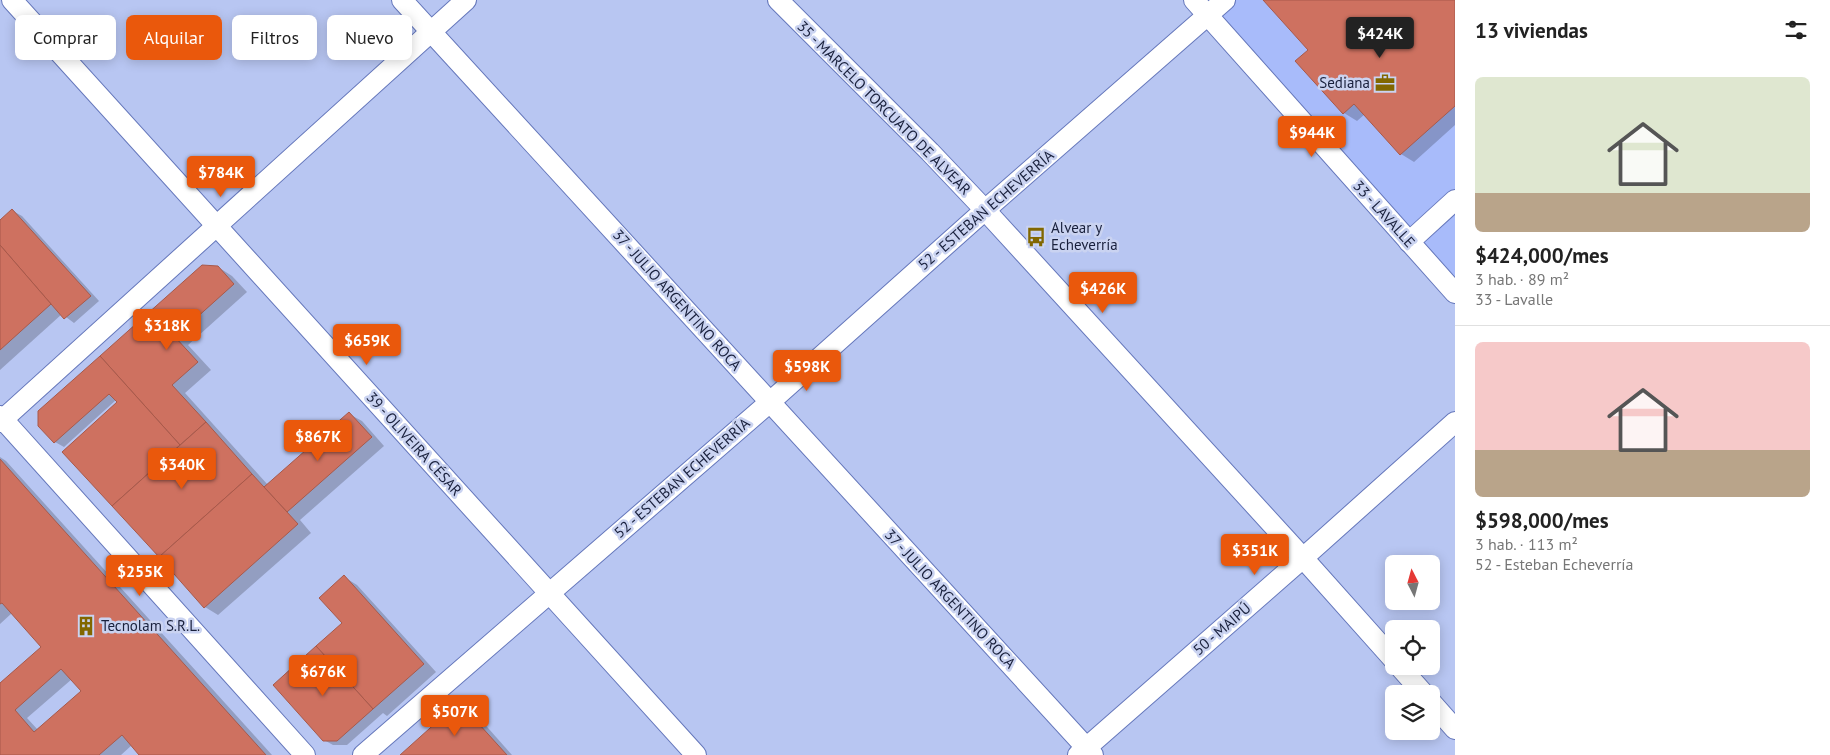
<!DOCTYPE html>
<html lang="es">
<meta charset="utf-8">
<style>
body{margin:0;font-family:"PT Sans",sans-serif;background:#f2f2f2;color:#222;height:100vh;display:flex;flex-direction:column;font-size:19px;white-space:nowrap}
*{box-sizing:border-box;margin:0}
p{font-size:16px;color:#767676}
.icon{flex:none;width:28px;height:28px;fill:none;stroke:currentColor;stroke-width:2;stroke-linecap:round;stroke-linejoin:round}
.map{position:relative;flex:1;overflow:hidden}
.side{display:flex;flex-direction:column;background:#fff;width:375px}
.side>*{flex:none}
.guide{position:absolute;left:15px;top:15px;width:475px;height:45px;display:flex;gap:10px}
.needle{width:32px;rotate:354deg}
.controls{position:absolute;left:1385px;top:555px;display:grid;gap:10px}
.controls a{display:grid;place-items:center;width:55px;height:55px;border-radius:8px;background:#fff;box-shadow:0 2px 12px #0003;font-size:25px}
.price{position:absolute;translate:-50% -42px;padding:0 11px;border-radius:5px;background:#ea580c;color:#fff;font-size:16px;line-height:32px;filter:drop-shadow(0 1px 2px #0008)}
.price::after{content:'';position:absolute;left:50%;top:30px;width:15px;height:11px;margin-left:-8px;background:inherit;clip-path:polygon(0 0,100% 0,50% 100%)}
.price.active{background:#222;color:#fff}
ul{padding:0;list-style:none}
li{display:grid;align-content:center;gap:10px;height:265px;padding:0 20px}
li+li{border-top:1px solid #e0e0e0}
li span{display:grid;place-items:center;height:155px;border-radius:8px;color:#555}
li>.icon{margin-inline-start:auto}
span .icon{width:90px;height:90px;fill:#fffc;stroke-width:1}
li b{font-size:21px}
h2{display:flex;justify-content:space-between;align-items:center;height:60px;padding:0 20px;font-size:21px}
.tag{padding:0 18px;border-radius:8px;background:#fff;box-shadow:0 2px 12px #0003;font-size:18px;line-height:45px}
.tag.active{background:#ea580c;color:#fff}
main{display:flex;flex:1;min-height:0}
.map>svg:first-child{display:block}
.built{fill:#a8bbfa}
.shadow{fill:#0003;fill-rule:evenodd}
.building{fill:#ce7160;stroke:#a8594a;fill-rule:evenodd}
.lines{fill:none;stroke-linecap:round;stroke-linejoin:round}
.street-casing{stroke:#6577bb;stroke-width:22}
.street{stroke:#fff;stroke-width:20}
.labels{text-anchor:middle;stroke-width:5;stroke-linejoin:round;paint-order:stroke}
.poi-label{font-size:15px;fill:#19203c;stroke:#cad3f1;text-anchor:start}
.street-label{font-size:15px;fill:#19203c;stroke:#cad3f1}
</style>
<main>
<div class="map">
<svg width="1455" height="755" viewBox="0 0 1455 755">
<rect width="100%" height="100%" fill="#b8c6f2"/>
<polygon class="built" points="1209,0 1455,0 1455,286"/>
<g class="shadow">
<polygon points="1265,0 1455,0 1455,125 1414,162 1401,154 1365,114 1357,121 1344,113 1309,50"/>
<polygon points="13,211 22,216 99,301 74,323 62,314 0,370 0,222"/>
<polygon points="218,267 232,276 247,292 188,345 211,370 185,393 268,485 349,414 362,421 384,446 300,520 311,533 218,615 205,607 113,505 118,402 116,400 64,447 55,442"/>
<path d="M0,457L6,461L272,755H141L132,745L121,755H0V685L43,648L12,613L0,624ZM72,679L83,691L38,730L27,718Z"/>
<polygon points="344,577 357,585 436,672 387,716 383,713 347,745 333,745 324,740 343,623"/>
<polygon points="460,704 473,711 512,755 402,755"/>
</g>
<g class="building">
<polygon points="1263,0 1455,0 1455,106 1400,155 1354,104 1343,114 1295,61 1308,50"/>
<polygon points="12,209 91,296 64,319 0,245 0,220"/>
<polygon points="0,245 51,304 0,350"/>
<polygon points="202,265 218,266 234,284 175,337 198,362 172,385 206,422 180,445 100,356"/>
<polygon points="100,356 180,445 112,506 62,452 117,402 109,394 54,443 38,426 38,411"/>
<polygon points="349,412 372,437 287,512 264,487"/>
<polygon points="206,422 252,474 159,557 112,506"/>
<path d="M0,459L50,515L266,755H139L122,735L99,755H0V683L41,647L2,603L0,604ZM61,669L81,691L34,732L15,710Z"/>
<polygon points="252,474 298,524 204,608 159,557"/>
<polygon points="344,575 424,664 373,709 316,646 342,623 319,598"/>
<polygon points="316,646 373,709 337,741 323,741 273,685"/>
<polygon points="459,702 507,755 400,755"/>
</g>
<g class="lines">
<defs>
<g id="street">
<polyline points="12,0 696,755"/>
<polyline points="402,0 1093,755"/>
<polyline points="778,0 930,152 985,210 1303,558 1394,660"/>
<polyline points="1194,0 1455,293"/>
<polyline points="1409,242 1455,200"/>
<polyline points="0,416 305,755"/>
<polyline points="0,422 466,0"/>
<polyline points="1399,666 1424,694"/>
<polyline points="1431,702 1455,729"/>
<polyline points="363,755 770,402 985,210 1225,0"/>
<polyline points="1078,755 1303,558 1455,422"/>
</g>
</defs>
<use href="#street" class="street-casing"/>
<use href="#street" class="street"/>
</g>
<defs>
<symbol id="office-bare" viewBox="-9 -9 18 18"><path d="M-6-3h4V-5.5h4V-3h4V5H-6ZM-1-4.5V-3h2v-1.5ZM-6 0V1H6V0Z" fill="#816700" stroke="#cad3f1" stroke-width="2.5" paint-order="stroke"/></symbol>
<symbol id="bus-bare" viewBox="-9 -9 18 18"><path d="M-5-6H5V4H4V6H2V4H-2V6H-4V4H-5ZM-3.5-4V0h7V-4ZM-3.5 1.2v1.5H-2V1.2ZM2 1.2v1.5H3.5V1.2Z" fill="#816700" stroke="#cad3f1" stroke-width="2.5" paint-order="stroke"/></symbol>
<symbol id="building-bare" viewBox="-9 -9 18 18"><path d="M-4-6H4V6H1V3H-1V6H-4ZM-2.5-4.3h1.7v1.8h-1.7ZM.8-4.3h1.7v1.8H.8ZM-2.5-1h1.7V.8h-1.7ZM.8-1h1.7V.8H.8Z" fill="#816700" stroke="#cad3f1" stroke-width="2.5" paint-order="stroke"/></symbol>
</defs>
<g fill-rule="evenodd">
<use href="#office-bare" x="1371" y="69" width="28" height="28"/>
<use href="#bus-bare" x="1022" y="223" width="28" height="28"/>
<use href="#building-bare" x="72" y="612" width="28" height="28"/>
</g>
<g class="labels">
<g class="poi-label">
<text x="1370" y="88" text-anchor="end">Sediana</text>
<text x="1051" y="233">Alvear y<tspan x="1051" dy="17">Echeverría</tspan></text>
<text x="101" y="631">Tecnolam S.R.L.</text>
</g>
<g class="street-label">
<text transform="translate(884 108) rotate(45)" y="5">35 - MARCELO TORCUATO DE ALVEAR</text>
<text transform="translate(986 210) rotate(-41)" y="5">52 - ESTEBAN ECHEVERRÍA</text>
<text transform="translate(1384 214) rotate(48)" y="5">33 - LAVALLE</text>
<text transform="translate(677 300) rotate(48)" y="5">37 - JULIO ARGENTINO ROCA</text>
<text transform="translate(414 444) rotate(48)" y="5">39 - OLIVEIRA CÉSAR</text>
<text transform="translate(682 478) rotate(-41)" y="5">52 - ESTEBAN ECHEVERRÍA</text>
<text transform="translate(950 599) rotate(47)" y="5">37 - JULIO ARGENTINO ROCA</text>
<text transform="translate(1222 629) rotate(-41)" y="5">50 - MAIPÚ</text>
</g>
</g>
</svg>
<div class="controls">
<a><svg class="needle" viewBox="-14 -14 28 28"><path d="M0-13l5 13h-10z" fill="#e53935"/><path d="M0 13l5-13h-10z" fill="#767676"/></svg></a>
<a><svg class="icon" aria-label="locate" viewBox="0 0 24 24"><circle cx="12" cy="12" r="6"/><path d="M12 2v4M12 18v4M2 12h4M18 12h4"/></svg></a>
<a><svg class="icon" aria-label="layers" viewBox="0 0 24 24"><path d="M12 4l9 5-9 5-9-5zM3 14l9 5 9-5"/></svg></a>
</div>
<b class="price active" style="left:1380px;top:59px">$424K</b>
<b class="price" style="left:1312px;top:158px">$944K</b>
<b class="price" style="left:221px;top:198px">$784K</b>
<b class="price" style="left:1103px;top:314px">$426K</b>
<b class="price" style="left:167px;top:351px">$318K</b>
<b class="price" style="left:367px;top:366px">$659K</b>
<b class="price" style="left:807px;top:392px">$598K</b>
<b class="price" style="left:318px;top:462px">$867K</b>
<b class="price" style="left:182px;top:490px">$340K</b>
<b class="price" style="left:1255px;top:576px">$351K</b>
<b class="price" style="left:140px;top:597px">$255K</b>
<b class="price" style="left:323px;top:697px">$676K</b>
<b class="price" style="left:455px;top:737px">$507K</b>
<div class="guide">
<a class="tag">Comprar</a>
<a class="tag active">Alquilar</a>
<a class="tag">Filtros</a>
<a class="tag">Nuevo</a>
</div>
</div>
<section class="side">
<h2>13 viviendas<svg class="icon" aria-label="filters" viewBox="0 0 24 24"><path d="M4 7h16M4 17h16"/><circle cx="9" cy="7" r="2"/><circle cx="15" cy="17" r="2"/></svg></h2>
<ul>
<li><span style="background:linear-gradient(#dfe7d0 75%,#b9a48a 0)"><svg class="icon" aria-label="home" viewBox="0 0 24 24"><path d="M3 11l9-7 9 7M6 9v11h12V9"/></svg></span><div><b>$424,000/mes</b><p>3 hab. · 89 m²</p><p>33 - Lavalle</p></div></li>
<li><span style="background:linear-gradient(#f6c9c9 70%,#b9a48a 0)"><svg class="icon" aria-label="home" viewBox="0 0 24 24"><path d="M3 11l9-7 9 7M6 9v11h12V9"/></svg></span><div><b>$598,000/mes</b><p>3 hab. · 113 m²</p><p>52 - Esteban Echeverría</p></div></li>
</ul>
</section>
</main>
